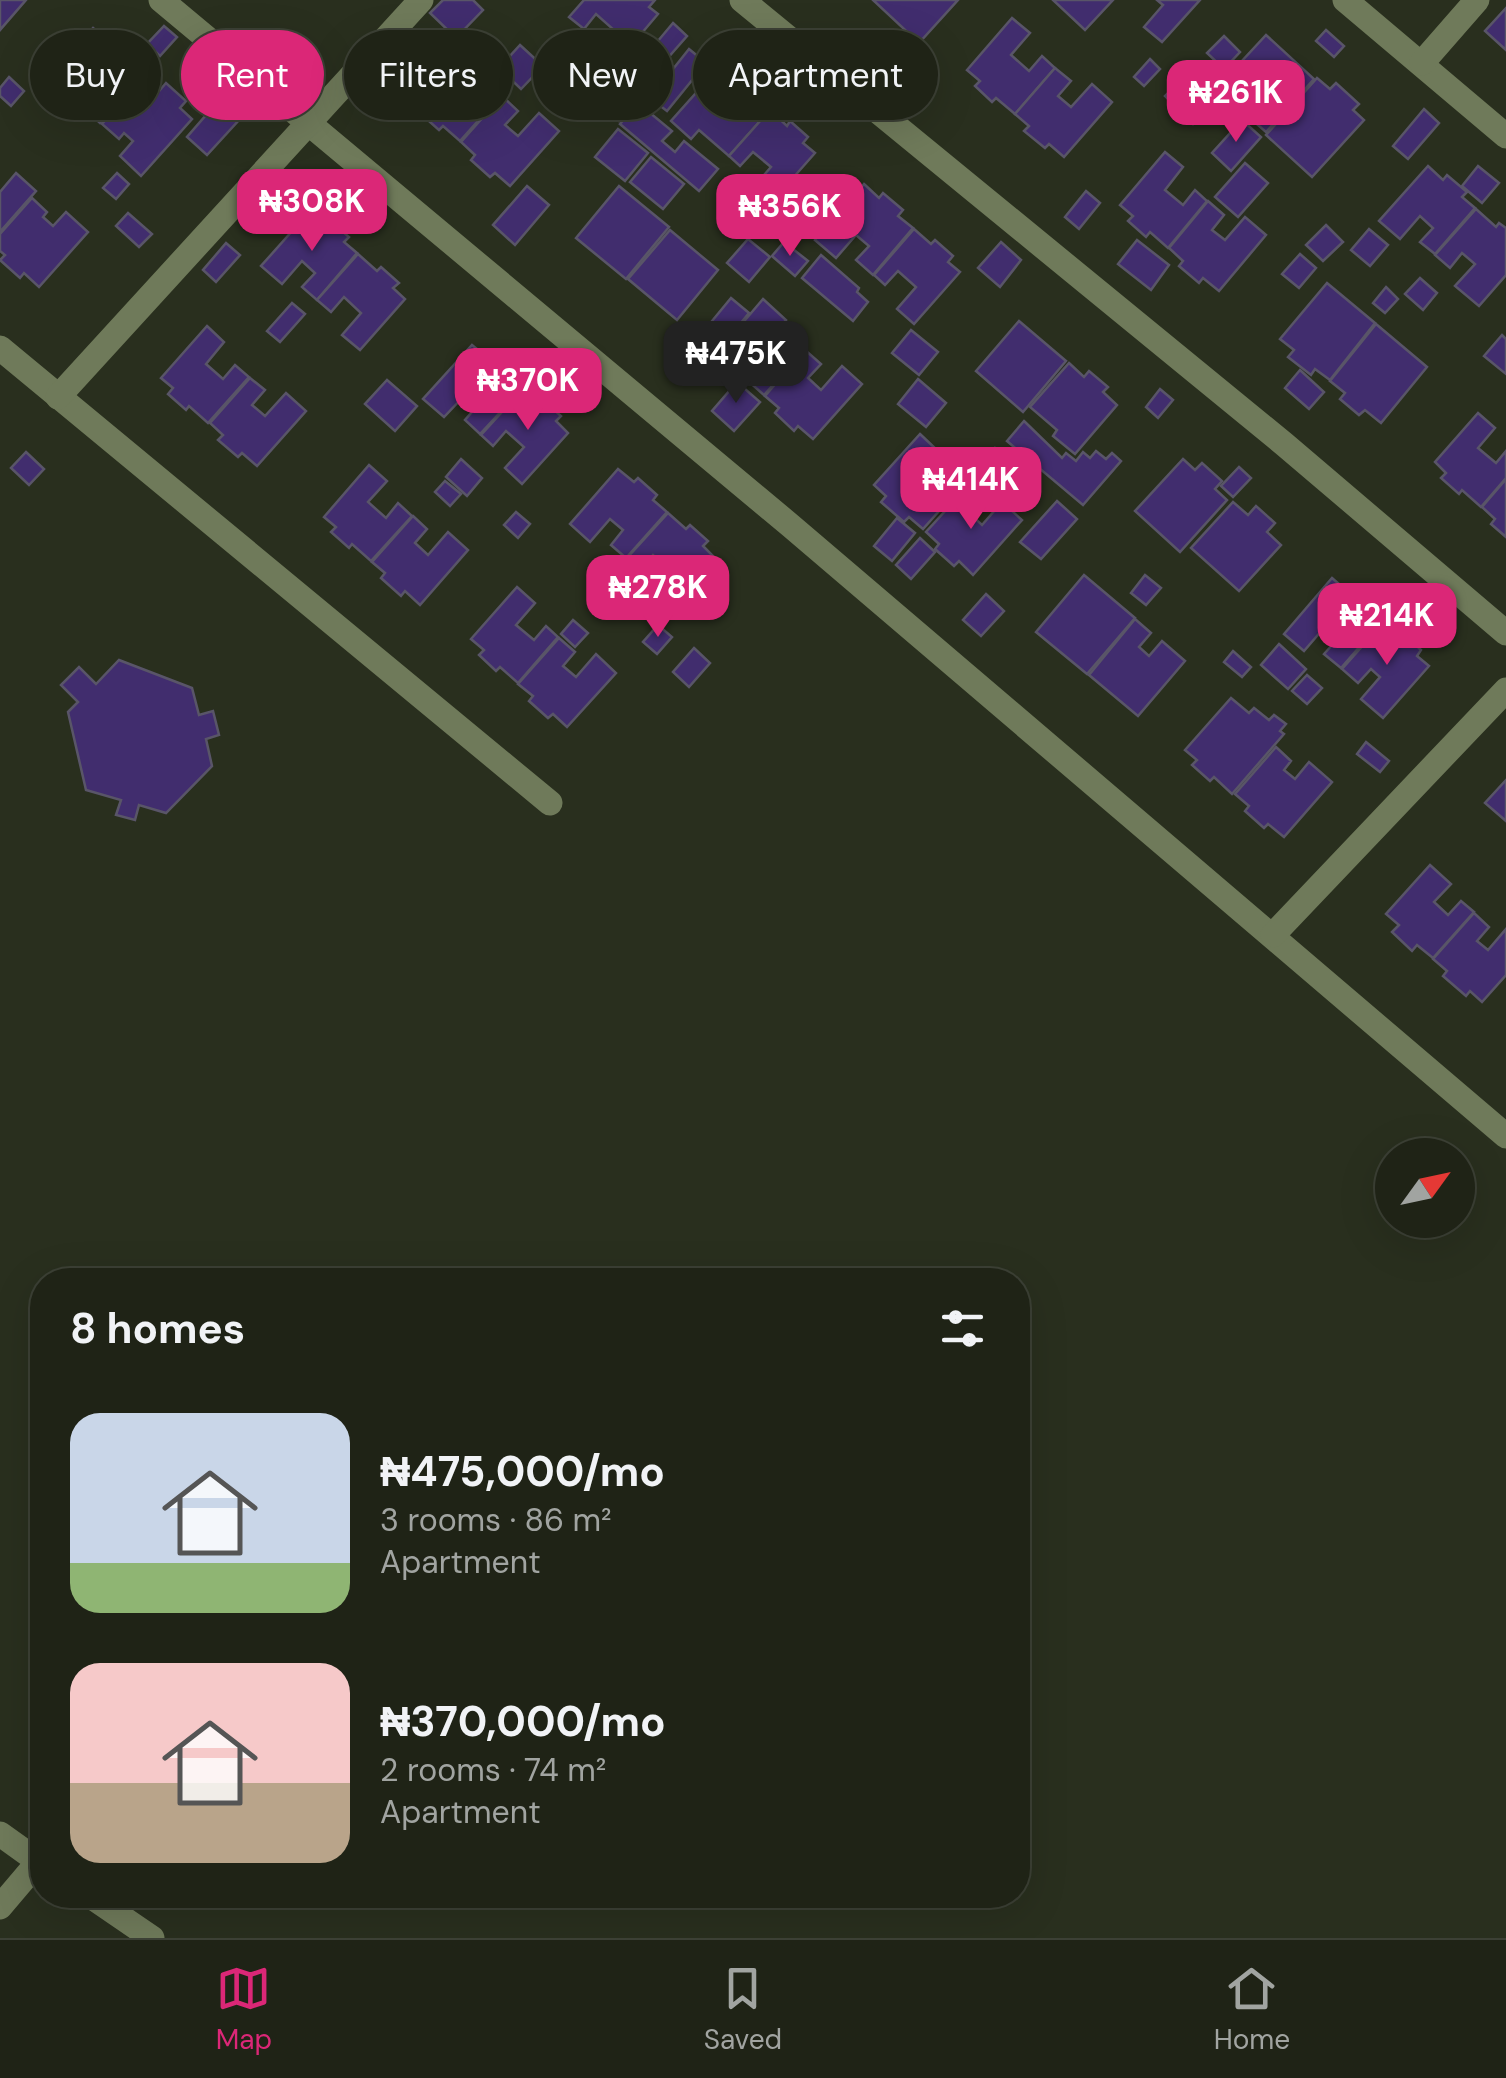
<!DOCTYPE html>
<meta charset="utf-8">
<style>
body{margin:0;font-family:"DM Sans",sans-serif;background:#272b1f;color:#f1f3f6;height:100vh;display:flex;flex-direction:column;font-size:38px;white-space:nowrap}
*{box-sizing:border-box;margin:0}
p{font-size:32px;color:#a1a4a1}
.icon{flex:none;width:55px;height:55px;fill:none;stroke:currentColor;stroke-width:2;stroke-linecap:round;stroke-linejoin:round}
.map{position:relative;flex:1;overflow:hidden}
.sheet{position:absolute;left:30px;top:1268px;width:1000px;height:640px;display:flex;flex-direction:column;background:#1f2316;border-radius:40px;box-shadow:0 10px 40px #0002,0 0 0 2px #3c4035}
.sheet>*{flex:none}
.top-card{position:absolute;left:30px;top:30px;width:1000px;height:90px;display:flex;gap:20px}
.needle{width:65px;rotate:57deg}
.fabs{position:absolute;left:1375px;top:1138px;display:grid;gap:20px}
.fabs a{display:grid;place-items:center;width:100px;height:100px;border-radius:50%;background:#1f2316;box-shadow:0 10px 40px #0002,0 0 0 2px #3c4035;font-size:50px}
.price{position:absolute;translate:-50% -85px;padding:0 22px;border-radius:20px;background:#db2777;color:#fff;font-size:32px;line-height:65px;filter:drop-shadow(0 2px 5px #0008)}
.price::after{content:'';position:absolute;left:50%;top:60px;width:30px;height:22px;margin-left:-15px;background:inherit;clip-path:polygon(0 0,100% 0,50% 100%)}
.price.current{background:#222;color:#fff}
ul{padding:0;list-style:none}
li{display:flex;align-items:center;gap:30px;height:250px;padding:0 40px}
li span{display:grid;place-items:center;flex:none;width:280px;height:200px;border-radius:30px;color:#555}
li>.icon{margin-inline-start:auto}
span .icon{width:120px;height:120px;fill:#fffc;stroke-width:1}
li b{font-size:42px}
h2{display:flex;justify-content:space-between;align-items:center;height:120px;padding:0 40px;font-size:42px}
.tag{padding:0 35px;border-radius:45px;background:#1f2316;box-shadow:0 10px 40px #0002,0 0 0 2px #3c4035;font-size:35px;line-height:90px}
.tag.current{background:#db2777;color:#fff}
.tab-bar{display:flex;justify-content:space-around;align-items:center;height:140px;border-top:2px solid #3c4035;background:#1f2316;font-size:28px;color:#a1a4a1}
.tab-bar a{display:grid;justify-items:center;gap:5px}
.tab-bar .current{color:#db2777}
.map>svg:first-child{display:block}
.building{fill:#412d6e;stroke:#595568;stroke-width:2.5}
.lines{fill:none;stroke-linecap:round;stroke-linejoin:round}
.minor{stroke:#6f7a5a;stroke-width:25}
</style>
<div class="map">
<svg width="1506" height="1938" viewBox="0 0 1506 1938">
<rect width="100%" height="100%" fill="#292f1e"/>
<g class="building">
<polygon points="0,0 26,0 0,30"/>
<polygon points="443,0 473,0 483,10 456,38 430,13"/>
<polygon points="584,0 655,0 649,7 658,14 613,67 595,52 614,30 596,14 584,29 569,17"/>
<polygon points="873,0 958,0 919,43"/>
<polygon points="1053,0 1113,0 1085,30"/>
<polygon points="1157,0 1200,0 1162,42 1144,27 1163,5"/>
<polygon points="1506,8 1506,50 1485,31"/>
<polygon points="1012,18 1030,33 1011,55 1029,71 1042,56 1055,68 1015,114 996,98 992,102 975,86 980,81 967,70"/>
<polygon points="673,23 687,36 666,60 652,48"/>
<polygon points="164,26 177,37 160,56 147,44"/>
<polygon points="93,28 110,44 117,35 138,55 131,63 144,75 100,123 85,109 92,102 81,92 63,112 38,89"/>
<polygon points="1326,30 1344,46 1334,57 1316,41"/>
<polygon points="1266,35 1314,79 1266,132 1250,118 1246,122 1235,112 1239,107 1217,88"/>
<polygon points="1224,36 1240,52 1224,69 1207,53"/>
<polygon points="520,45 543,66 521,89 499,68"/>
<polygon points="460,46 478,62 458,83 476,99 489,85 501,95 460,141 443,126 439,130 421,114 426,109 415,98"/>
<polygon points="689,49 706,63 667,111 650,98"/>
<polygon points="563,50 585,70 571,85 549,66"/>
<polygon points="1150,59 1160,69 1144,86 1134,77"/>
<polygon points="639,66 654,79 619,121 593,99 614,73 625,82"/>
<polygon points="720,66 735,79 739,74 758,91 754,97 769,111 729,156 699,130 691,139 671,121"/>
<polygon points="1055,68 1071,81 1058,96 1071,107 1092,84 1112,102 1064,157 1049,144 1045,148 1024,131 1029,126 1015,114"/>
<polygon points="1189,72 1217,100 1193,124 1165,96"/>
<polygon points="212,74 250,108 207,155 187,137 206,115 189,100"/>
<polygon points="145,76 160,90 166,83 186,101 180,108 192,119 141,176 120,156 133,141 124,133 119,139 102,124"/>
<polygon points="9,77 24,91 11,106 0,96 0,88"/>
<polygon points="1317,78 1330,89 1336,83 1359,104 1353,110 1364,120 1312,177 1266,135"/>
<polygon points="502,96 518,111 505,125 518,136 539,113 559,131 510,186 495,173 490,177 471,160 475,155 461,142"/>
<polygon points="638,103 672,131 662,141 675,152 684,141 718,169 699,191 620,124"/>
<polygon points="1424,109 1439,123 1408,159 1393,146"/>
<polygon points="770,110 787,126 790,121 808,137 803,143 815,153 769,205 752,189 771,167 753,152 740,166 729,156"/>
<polygon points="1242,120 1261,137 1231,171 1212,153"/>
<polygon points="618,129 648,153 625,181 595,157"/>
<polygon points="1165,152 1183,167 1165,190 1183,205 1195,190 1207,201 1168,248 1150,232 1146,237 1128,221 1133,216 1120,205"/>
<polygon points="651,157 684,184 663,209 630,182"/>
<polygon points="1245,163 1268,183 1238,217 1215,197"/>
<polygon points="1428,166 1443,180 1447,175 1467,192 1462,197 1475,208 1435,254 1420,242 1433,228 1420,216 1400,239 1379,221"/>
<polygon points="1478,166 1499,183 1482,203 1462,186"/>
<polygon points="16,173 36,191 0,232 0,192"/>
<polygon points="117,173 129,184 116,199 103,188"/>
<polygon points="864,184 879,198 883,193 903,210 898,216 913,228 873,275 856,260 869,246 856,235 836,258 815,240"/>
<polygon points="527,186 549,205 515,245 493,225"/>
<polygon points="619,186 669,227 626,279 576,238"/>
<polygon points="1086,191 1100,203 1079,229 1065,217"/>
<polygon points="32,198 47,212 43,217 53,226 66,212 88,232 39,287 24,273 20,278 0,260 5,255 0,251 0,234"/>
<polygon points="1208,201 1224,215 1212,230 1225,240 1245,217 1266,235 1219,291 1203,278 1199,283 1179,266 1183,261 1169,248"/>
<polygon points="1476,209 1496,227 1499,223 1506,228 1506,275 1479,306 1455,286 1475,264 1462,253 1450,268 1435,255"/>
<polygon points="310,211 325,225 329,220 349,237 344,242 357,253 317,300 302,287 315,273 302,261 282,284 261,266"/>
<polygon points="128,213 152,234 139,247 116,226"/>
<polygon points="1326,225 1343,242 1323,261 1306,245"/>
<polygon points="914,229 931,244 935,240 953,256 948,262 960,272 914,324 897,309 916,287 898,271 885,285 874,275"/>
<polygon points="1369,229 1388,245 1370,266 1351,250"/>
<polygon points="670,230 718,270 677,320 628,279"/>
<polygon points="748,239 770,257 749,282 727,263"/>
<polygon points="1137,240 1169,265 1151,290 1118,264"/>
<polygon points="784,242 808,261 795,276 772,256"/>
<polygon points="1001,242 1021,260 1000,287 978,268"/>
<polygon points="226,243 240,255 216,282 203,270"/>
<polygon points="358,254 377,271 381,267 399,283 393,288 405,299 360,350 342,335 361,313 344,297 331,312 317,300"/>
<polygon points="1300,254 1316,268 1299,288 1282,274"/>
<polygon points="821,255 859,288 857,292 868,302 853,321 802,278"/>
<polygon points="1420,278 1437,293 1423,310 1405,294"/>
<polygon points="1327,283 1375,323 1330,380 1315,369 1311,375 1288,357 1294,350 1280,339"/>
<polygon points="1386,287 1398,299 1385,313 1373,303"/>
<polygon points="731,298 749,313 716,353 698,338"/>
<polygon points="763,299 786,320 767,341 780,352 792,338 805,349 764,395 746,379 743,383 725,368 730,362 718,352"/>
<polygon points="292,303 305,314 280,342 267,331"/>
<polygon points="1019,321 1066,361 1023,412 976,371"/>
<polygon points="1376,324 1427,367 1381,423 1365,410 1359,415 1340,399 1345,393 1330,381"/>
<polygon points="207,326 224,342 206,364 223,379 235,365 249,377 208,423 189,406 186,410 168,394 173,388 161,378"/>
<polygon points="911,330 938,352 919,375 892,353"/>
<polygon points="1502,335 1506,339 1506,374 1484,356"/>
<polygon points="472,345 488,358 493,353 512,371 508,376 522,389 480,434 465,420 477,406 465,395 444,417 423,399"/>
<polygon points="805,350 821,364 808,378 821,390 842,366 862,384 813,439 798,426 794,431 775,413 779,408 765,396"/>
<polygon points="1069,363 1084,377 1089,371 1108,387 1103,392 1117,405 1075,454 1053,436 1057,430 1030,407"/>
<polygon points="1300,370 1324,392 1309,409 1285,388"/>
<polygon points="250,378 265,390 252,405 265,416 286,393 306,411 257,466 242,453 238,457 218,440 223,435 210,423"/>
<polygon points="918,379 946,403 926,427 898,404"/>
<polygon points="387,380 417,406 395,431 365,404"/>
<polygon points="737,382 760,402 734,431 712,411"/>
<polygon points="523,389 539,404 543,400 561,416 556,421 568,433 522,484 505,468 524,447 506,431 493,446 481,435"/>
<polygon points="1160,389 1173,400 1158,418 1146,407"/>
<polygon points="1478,413 1495,428 1478,448 1496,463 1506,451 1506,478 1481,507 1462,490 1459,494 1441,478 1446,473 1435,462"/>
<polygon points="1024,421 1062,458 1066,453 1076,461 1083,452 1090,458 1096,451 1106,459 1112,453 1121,461 1083,505 1007,441"/>
<polygon points="920,434 937,450 918,471 936,487 950,471 964,483 923,529 909,517 904,522 881,502 886,496 874,485"/>
<polygon points="995,448 1016,465 998,487 978,469"/>
<polygon points="26,452 44,469 29,485 11,468"/>
<polygon points="461,459 482,478 467,496 446,477"/>
<polygon points="1183,459 1195,470 1202,463 1222,481 1215,489 1227,500 1180,552 1135,511"/>
<polygon points="369,465 387,481 368,502 386,518 398,503 412,516 371,561 352,544 349,548 331,532 336,527 324,517"/>
<polygon points="1239,467 1251,478 1233,497 1221,486"/>
<polygon points="618,469 634,482 638,478 657,495 653,500 667,512 626,558 611,545 623,530 610,519 590,542 570,524"/>
<polygon points="1506,479 1506,537 1491,524 1495,519 1482,507"/>
<polygon points="445,481 461,494 450,506 435,492"/>
<polygon points="967,487 981,499 969,513 982,525 1002,502 1022,520 973,575 959,561 954,566 935,549 939,544 926,532"/>
<polygon points="1057,501 1077,519 1041,559 1020,542"/>
<polygon points="1233,502 1248,515 1256,506 1275,523 1267,532 1281,545 1239,591 1191,548"/>
<polygon points="516,512 530,524 518,538 504,525"/>
<polygon points="668,513 686,529 690,525 708,541 703,546 714,557 669,609 651,593 670,571 653,555 640,570 627,558"/>
<polygon points="413,516 427,529 415,543 428,555 448,532 468,550 420,605 405,591 401,596 381,578 385,573 372,562"/>
<polygon points="897,518 915,533 892,561 874,546"/>
<polygon points="920,538 935,552 911,579 896,565"/>
<polygon points="1084,575 1135,618 1087,674 1036,632"/>
<polygon points="1145,575 1161,588 1146,605 1131,593"/>
<polygon points="1332,578 1347,591 1351,587 1371,604 1367,609 1381,622 1341,668 1324,654 1342,634 1329,622 1304,651 1284,634"/>
<polygon points="517,587 535,603 516,625 534,640 546,626 558,637 518,683 500,667 496,671 479,655 484,650 471,639"/>
<polygon points="986,594 1004,611 981,636 963,620"/>
<polygon points="1135,619 1151,633 1139,647 1149,656 1162,641 1185,661 1138,716 1089,675"/>
<polygon points="573,620 588,633 575,647 561,634"/>
<polygon points="1383,623 1400,639 1404,634 1421,650 1417,656 1429,666 1383,718 1361,699 1380,677 1371,669 1358,683 1342,669"/>
<polygon points="658,625 672,637 657,654 643,642"/>
<polygon points="559,638 575,652 563,666 576,677 596,654 616,673 567,727 553,714 548,718 529,701 533,696 518,684"/>
<polygon points="1279,644 1306,669 1288,689 1261,665"/>
<polygon points="694,648 710,663 689,687 673,672"/>
<polygon points="1233,651 1251,667 1242,677 1224,662"/>
<polygon points="119,660 192,688 199,715 213,711 219,735 206,739 212,766 166,813 139,805 135,820 116,815 121,800 86,790 68,712 78,702 61,685 79,667 96,684"/>
<polygon points="1307,675 1322,688 1307,704 1292,691"/>
<polygon points="1231,698 1249,713 1254,708 1269,720 1274,715 1286,724 1280,731 1284,734 1232,794 1214,777 1210,781 1192,765 1197,760 1185,750"/>
<polygon points="1366,742 1389,761 1380,772 1357,754"/>
<polygon points="1276,747 1291,761 1284,770 1295,779 1309,762 1332,782 1284,837 1268,824 1264,828 1245,811 1249,806 1235,794"/>
<polygon points="1506,780 1506,821 1485,803"/>
<polygon points="1430,865 1451,884 1434,902 1448,915 1461,901 1474,912 1433,958 1417,945 1412,951 1392,932 1399,925 1386,914"/>
<polygon points="1474,913 1489,927 1477,941 1488,950 1506,929 1506,975 1482,1002 1470,991 1466,996 1443,976 1447,971 1433,959"/>
</g>
<g class="lines">
<g class="minor">
<polyline points="161,0 791,526 1506,1136"/>
<polyline points="742,0 1284,444 1506,633"/>
<polyline points="1345,0 1506,136"/>
<polyline points="1422,63 1477,0"/>
<polyline points="0,348 550,803"/>
<polyline points="58,397 421,0"/>
<polyline points="1273,935 1506,690"/>
<polyline points="0,1834 42,1864"/>
<polyline points="89,1895 152,1938"/>
<polyline points="0,1907 39,1861"/>
</g>
</g>
</svg>
<div class="fabs">
<a><svg class="needle" viewBox="-14 -14 28 28"><path d="M0-13l5 13h-10z" fill="#e53935"/><path d="M0 13l5-13h-10z" fill="#a1a4a1"/></svg></a>
</div>
<b class="price" style="left:1236px;top:145px">₦261K</b>
<b class="price" style="left:312px;top:254px">₦308K</b>
<b class="price" style="left:790px;top:259px">₦356K</b>
<b class="price current" style="left:736px;top:406px">₦475K</b>
<b class="price" style="left:528px;top:433px">₦370K</b>
<b class="price" style="left:971px;top:532px">₦414K</b>
<b class="price" style="left:658px;top:640px">₦278K</b>
<b class="price" style="left:1387px;top:668px">₦214K</b>
<div class="top-card">
<a class="tag">Buy</a>
<a class="tag current">Rent</a>
<a class="tag">Filters</a>
<a class="tag">New</a>
<a class="tag">Apartment</a>
</div>
<section class="sheet">
<h2>8 homes<svg class="icon" aria-label="filters" viewBox="0 0 24 24"><path d="M4 7h16M4 17h16"/><circle cx="9" cy="7" r="2"/><circle cx="15" cy="17" r="2"/></svg></h2>
<ul>
<li><span style="background:linear-gradient(#c9d6e8 75%,#8fb573 0)"><svg class="icon" aria-label="home" viewBox="0 0 24 24"><path d="M3 11l9-7 9 7M6 9v11h12V9"/></svg></span><div><b>₦475,000/mo</b><p>3 rooms · 86 m²</p><p>Apartment</p></div></li>
<li><span style="background:linear-gradient(#f6c9c9 60%,#b9a48a 0)"><svg class="icon" aria-label="home" viewBox="0 0 24 24"><path d="M3 11l9-7 9 7M6 9v11h12V9"/></svg></span><div><b>₦370,000/mo</b><p>2 rooms · 74 m²</p><p>Apartment</p></div></li>
</ul>
</section>
</div>
<nav class="tab-bar">
<a class="current"><svg class="icon" aria-label="map" viewBox="0 0 24 24"><path d="M3 6l6-2 6 2 6-2v14l-6 2-6-2-6 2zM9 4v14M15 6v14"/></svg>Map</a>
<a><svg class="icon" aria-label="saved" viewBox="0 0 24 24"><path d="M7 4h10v16l-5-4-5 4z"/></svg>Saved</a>
<a><svg class="icon" aria-label="home" viewBox="0 0 24 24"><path d="M3 11l9-7 9 7M6 9v11h12V9"/></svg>Home</a>
</nav>
